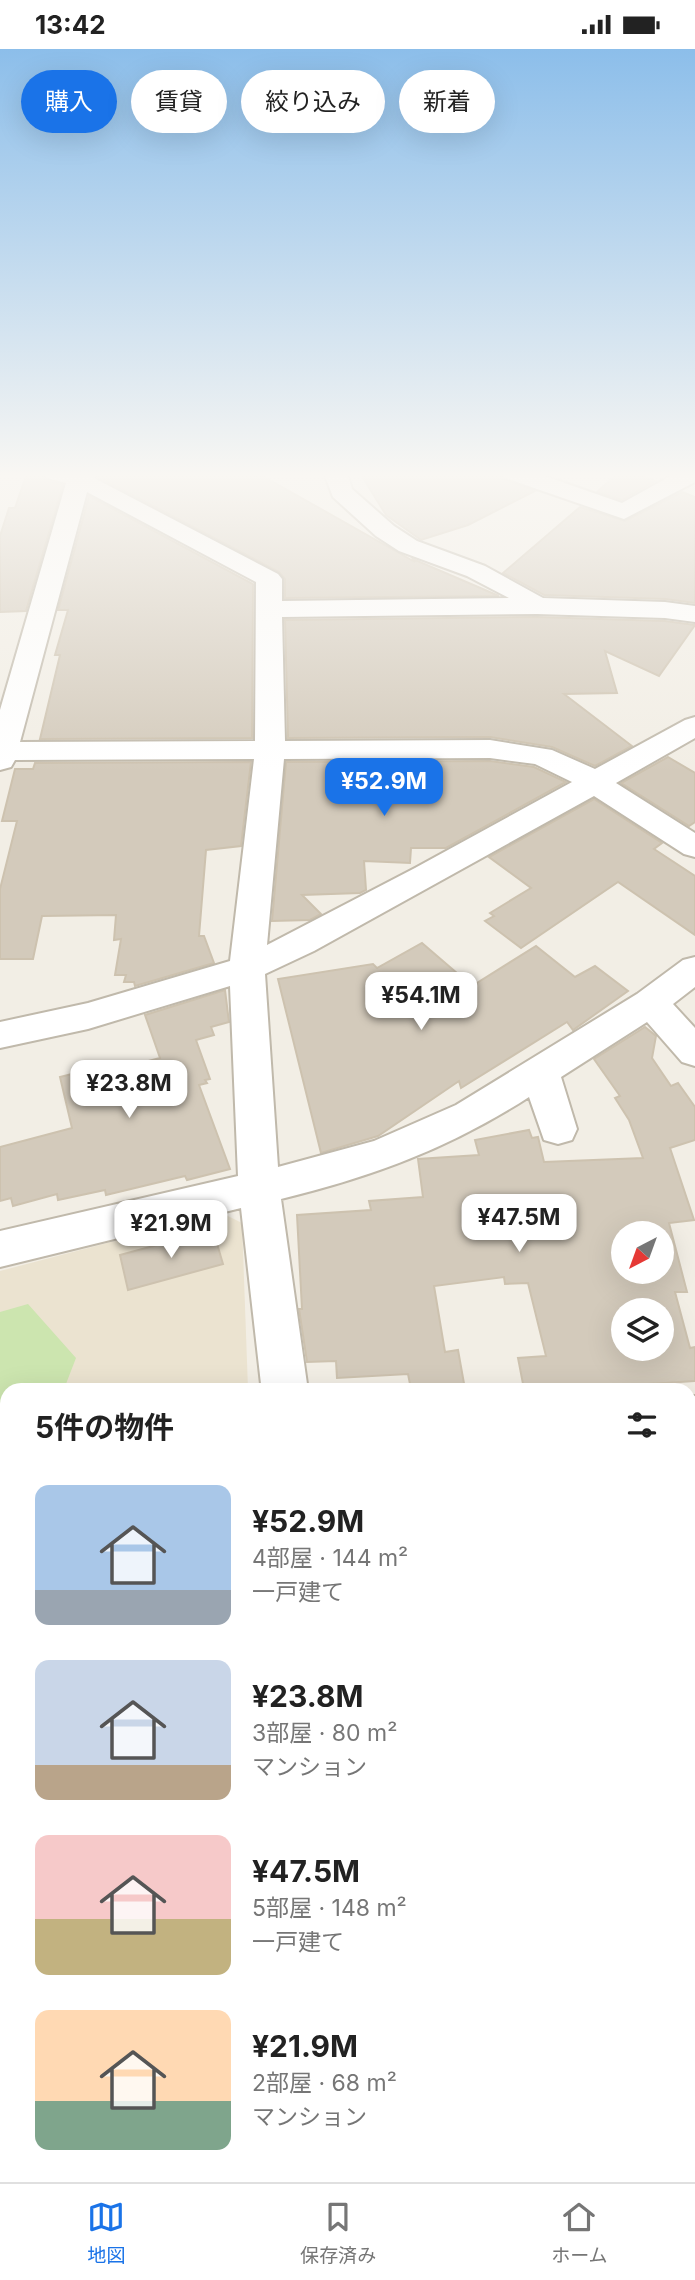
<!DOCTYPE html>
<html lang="ja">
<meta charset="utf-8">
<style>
body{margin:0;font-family:Inter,"Noto Sans JP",sans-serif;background:#f6f6f6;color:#222;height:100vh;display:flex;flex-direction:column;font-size:26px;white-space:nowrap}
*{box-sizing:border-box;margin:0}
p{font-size:23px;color:#767676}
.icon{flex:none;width:38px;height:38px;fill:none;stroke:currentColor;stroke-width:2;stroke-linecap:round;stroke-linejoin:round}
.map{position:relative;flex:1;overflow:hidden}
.drawer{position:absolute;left:0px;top:1334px;width:696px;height:800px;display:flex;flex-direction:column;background:#fff;border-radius:21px 21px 0 0;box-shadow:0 7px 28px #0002}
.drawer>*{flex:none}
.guide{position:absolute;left:21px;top:21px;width:654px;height:63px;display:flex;gap:14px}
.needle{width:46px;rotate:221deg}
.buttons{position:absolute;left:611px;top:1172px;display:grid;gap:14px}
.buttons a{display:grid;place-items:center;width:63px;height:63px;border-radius:50%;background:#fff;box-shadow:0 7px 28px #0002;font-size:35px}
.price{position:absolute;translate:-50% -60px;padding:0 16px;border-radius:14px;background:#fff;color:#222;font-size:23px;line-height:46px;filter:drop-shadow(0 2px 4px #0008)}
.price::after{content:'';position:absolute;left:50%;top:42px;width:21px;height:16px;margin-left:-10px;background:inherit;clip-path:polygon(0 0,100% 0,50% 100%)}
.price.current{background:#1a73e8;color:#fff}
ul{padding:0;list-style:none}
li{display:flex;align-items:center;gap:21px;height:175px;padding:0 35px}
li span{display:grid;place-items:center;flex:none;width:196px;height:140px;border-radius:14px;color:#555}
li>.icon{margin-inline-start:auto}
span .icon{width:84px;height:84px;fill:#fffc;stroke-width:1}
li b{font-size:30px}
h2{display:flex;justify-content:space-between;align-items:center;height:84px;padding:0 35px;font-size:30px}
.pill{padding:0 24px;border-radius:32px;background:#fff;box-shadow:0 7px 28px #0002;font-size:24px;line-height:63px}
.pill.current{background:#1a73e8;color:#fff}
.status{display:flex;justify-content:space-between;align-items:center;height:49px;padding:0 35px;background:#fff;direction:ltr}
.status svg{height:19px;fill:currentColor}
.tabs{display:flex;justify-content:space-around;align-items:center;height:98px;border-top:2px solid #e0e0e0;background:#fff;font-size:19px;color:#767676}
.tabs a{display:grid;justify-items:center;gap:4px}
.tabs .current{color:#1a73e8}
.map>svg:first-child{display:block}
.education{fill:#ebe3d0}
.green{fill:#cce5af}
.building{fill:#d3cabb;stroke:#cdc2af;stroke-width:2;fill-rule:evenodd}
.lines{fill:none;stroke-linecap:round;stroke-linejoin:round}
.minor-casing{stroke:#c0b9ab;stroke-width:4}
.minor{fill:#fff;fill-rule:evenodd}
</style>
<div class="status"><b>13:42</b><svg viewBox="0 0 49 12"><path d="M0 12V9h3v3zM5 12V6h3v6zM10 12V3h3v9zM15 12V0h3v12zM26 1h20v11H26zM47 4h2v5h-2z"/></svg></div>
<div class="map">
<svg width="695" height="2133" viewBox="0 0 695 2133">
<rect width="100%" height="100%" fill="#f2eee5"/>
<polygon class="education" points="222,1164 242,1174 248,1340 7,1340 7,2126 55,2126 55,2133 0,2133 0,1222"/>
<g class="green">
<polygon points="28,1255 76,1309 64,1340 7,1340 7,1497 0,1516 0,1263"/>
<polygon points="695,1384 695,2133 152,2133 151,2126 690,2126 690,1386"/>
</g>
<g class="building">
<polygon points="27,424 42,424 46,432 63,436 26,562 0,563 0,487 9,459 15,459"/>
<polygon points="99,424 257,424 415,513 413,510 499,547 285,549 285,530 279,523 98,428"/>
<polygon points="360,424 500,424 504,431 535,442 468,476 421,491 386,466"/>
<polygon points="618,424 634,424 655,432 622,451 597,443"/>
<polygon points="682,443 695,448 695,554 665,550 544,546 503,524 580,458 625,472"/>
<polygon points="89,447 253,535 252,689 40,690 60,606 55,606 68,561 58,561"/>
<polygon points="537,568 665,572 695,576 659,627 605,602 617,644 564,645 632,697 595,717 552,698 490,688 288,689 285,571"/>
<polygon points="668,708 695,724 695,773 689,777 621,734"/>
<polygon points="490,712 534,718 566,733 446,799 411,799 410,814 364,812 366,841 360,844 302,846 321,865 310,871 272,872 286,713"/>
<polygon points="251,713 241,797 206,801 199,887 204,887 214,914 135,937 134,933 124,933 126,926 115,926 121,890 114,891 116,866 42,867 33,910 0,910 0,840 17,772 2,772 15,720 33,720 35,714"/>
<polygon points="594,750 662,794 654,800 695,827 695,886 618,833 521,899 485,872 494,867 490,864 531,839 489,808"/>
<polygon points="422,894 472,937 536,897 575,928 595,917 628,942 573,981 567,973 461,1039 459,1032 378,1087 321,1104 278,930 373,915 377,919"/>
<polygon points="225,941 229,973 211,978 214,986 196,991 210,1030 205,1031 207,1034 199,1036 230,1120 187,1131 185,1127 106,1146 105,1141 58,1151 57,1145 13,1157 11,1149 0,1152 0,1098 72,1079 60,1028 104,1017 106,1023 160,1009 145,966"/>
<path d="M645,978L656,987L652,1009L671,1037L678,1034L695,1058V1091L670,1099L694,1171L669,1174L687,1243H675L690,1299L695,1298V1332L634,1336L635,1340H524L518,1309L546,1307L528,1234L505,1235L504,1228L434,1237L445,1303L458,1301L465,1340H411L408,1325L337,1329L336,1312L307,1313L299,1260H302L297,1166L371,1161L369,1152L423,1148L418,1110L479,1106L475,1091L529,1081L532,1089L538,1088L544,1113L643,1109L629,1071L615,1049L620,1047L594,1010ZM623,1185H662V1223H623ZM623,1262H662V1300H623Z"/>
<polygon points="213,1181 223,1215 128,1241 120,1206"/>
</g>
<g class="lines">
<defs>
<g id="minor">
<path d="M44,424H97L94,429L278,525L282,530V552L509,549L467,527L399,502L376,487L333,448L324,424H347L352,440L394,477L417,492L485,517L543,549L665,553L695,557V573L665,569L537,565L282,568L285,692L490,691L552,701L595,720L685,671L695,668V689L616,734L695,784V808L684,805L594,747L314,902L265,925L278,1118L374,1092L456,1056L637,945L683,911L695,908V938L673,955L695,979V1017L682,1013L647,973L561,1028L577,1080L572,1091L558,1095L544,1091L529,1048C450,1099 372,1128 281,1150L307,1335L304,1340H259L261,1335L241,1159L0,1218V1182L238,1127L230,937L88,980L0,999V973L88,954L230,912L254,710L15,711L11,718L0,721V661L66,434L47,429ZM87,443L256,533L255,692L20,693ZM490,709L535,715L572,733L415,819L267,896L284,710Z"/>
<polygon points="502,424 536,424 622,454 676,424 695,424 695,433 624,470 505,429"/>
<polygon points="695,1347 695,1389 690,1390 690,1348"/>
<polygon points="76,2126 140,2126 141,2133 77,2133"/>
</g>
</defs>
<use href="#minor" class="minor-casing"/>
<use href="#minor" class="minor"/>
</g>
<linearGradient id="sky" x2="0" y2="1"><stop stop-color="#8cbeea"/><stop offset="0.59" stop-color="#f9f7f3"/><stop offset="1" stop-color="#f9f7f3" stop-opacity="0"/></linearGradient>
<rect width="695" height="723" fill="url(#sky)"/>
</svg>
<div class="buttons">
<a><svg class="needle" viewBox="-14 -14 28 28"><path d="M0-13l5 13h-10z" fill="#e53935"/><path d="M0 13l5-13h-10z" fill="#767676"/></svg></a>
<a><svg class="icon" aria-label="layers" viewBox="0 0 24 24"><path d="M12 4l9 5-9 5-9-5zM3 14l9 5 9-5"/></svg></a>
</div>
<b class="price current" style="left:384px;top:769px">¥52.9M</b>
<b class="price" style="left:421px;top:983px">¥54.1M</b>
<b class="price" style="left:129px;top:1071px">¥23.8M</b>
<b class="price" style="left:519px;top:1205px">¥47.5M</b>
<b class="price" style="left:171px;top:1211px">¥21.9M</b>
<div class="guide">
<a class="pill current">購入</a>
<a class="pill">賃貸</a>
<a class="pill">絞り込み</a>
<a class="pill">新着</a>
</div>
<section class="drawer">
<h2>5件の物件<svg class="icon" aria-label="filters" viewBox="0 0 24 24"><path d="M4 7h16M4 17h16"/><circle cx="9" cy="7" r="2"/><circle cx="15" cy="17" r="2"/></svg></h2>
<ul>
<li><span style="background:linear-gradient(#a9c7e8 75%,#9aa5b1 0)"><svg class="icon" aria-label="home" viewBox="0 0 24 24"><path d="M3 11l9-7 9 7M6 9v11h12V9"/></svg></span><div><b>¥52.9M</b><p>4部屋 · 144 m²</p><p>一戸建て</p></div></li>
<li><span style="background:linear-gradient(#c9d6e8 75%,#b9a48a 0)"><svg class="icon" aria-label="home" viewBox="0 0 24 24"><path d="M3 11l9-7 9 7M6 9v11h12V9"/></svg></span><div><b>¥23.8M</b><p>3部屋 · 80 m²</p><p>マンション</p></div></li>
<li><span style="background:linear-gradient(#f6c9c9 60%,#c2b280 0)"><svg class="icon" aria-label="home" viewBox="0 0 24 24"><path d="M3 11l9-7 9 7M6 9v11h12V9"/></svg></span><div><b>¥47.5M</b><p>5部屋 · 148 m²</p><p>一戸建て</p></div></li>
<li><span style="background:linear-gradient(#ffd9b3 65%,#7fa58c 0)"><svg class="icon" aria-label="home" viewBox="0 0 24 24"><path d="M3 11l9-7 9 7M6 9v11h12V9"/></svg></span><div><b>¥21.9M</b><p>2部屋 · 68 m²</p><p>マンション</p></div></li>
</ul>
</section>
</div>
<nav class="tabs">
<a class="current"><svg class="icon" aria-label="map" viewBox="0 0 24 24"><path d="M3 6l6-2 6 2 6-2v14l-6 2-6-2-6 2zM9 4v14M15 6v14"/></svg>地図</a>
<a><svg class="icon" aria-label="saved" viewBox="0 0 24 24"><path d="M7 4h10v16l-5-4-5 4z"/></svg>保存済み</a>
<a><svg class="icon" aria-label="home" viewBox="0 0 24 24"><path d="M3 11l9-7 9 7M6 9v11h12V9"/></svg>ホーム</a>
</nav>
